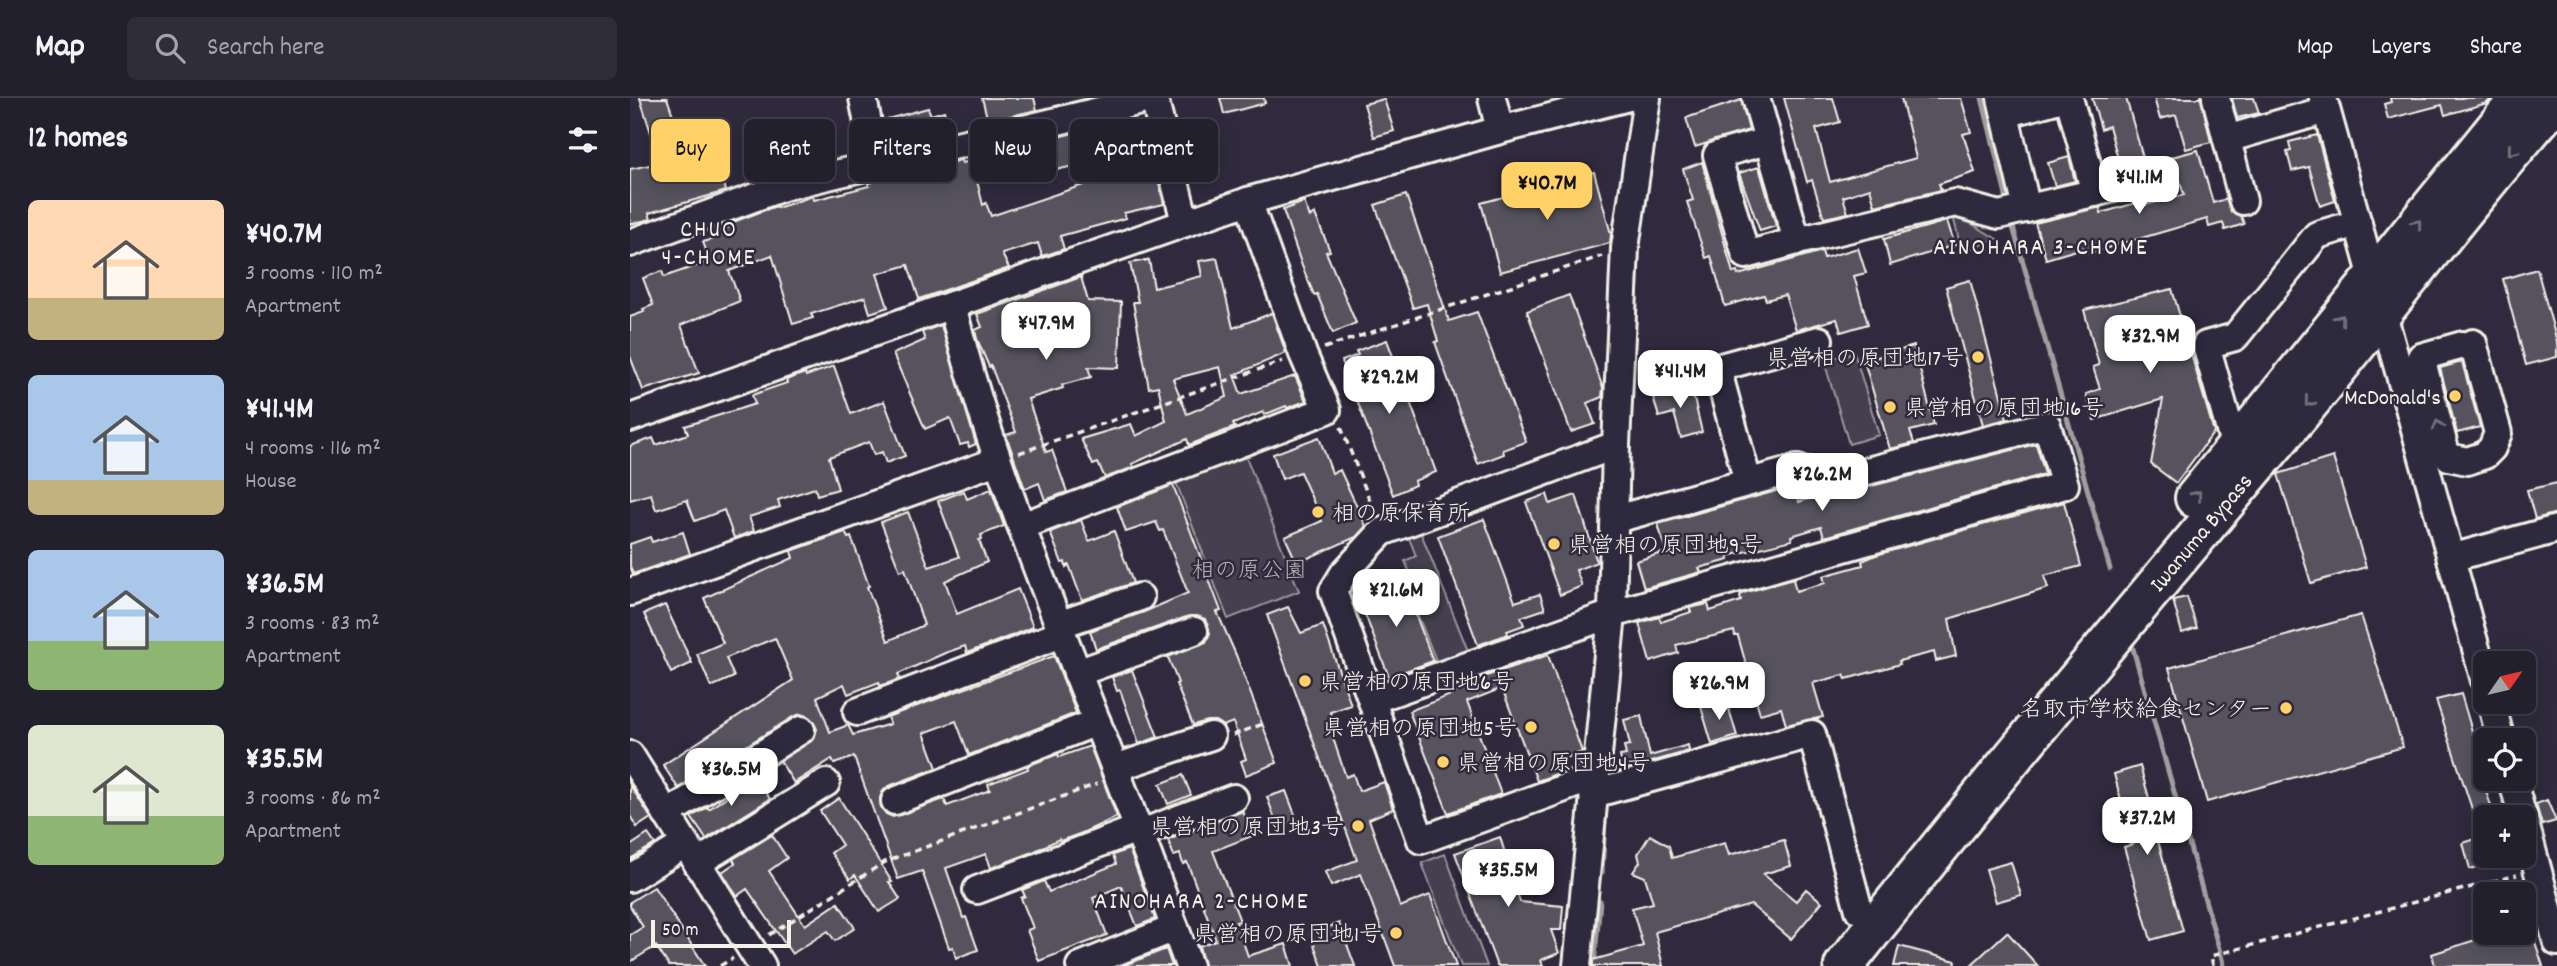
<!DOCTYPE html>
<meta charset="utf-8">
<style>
body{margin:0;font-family:Dekko,"Klee One",sans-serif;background:#2f2d3a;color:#f1f3f6;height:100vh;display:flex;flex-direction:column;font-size:26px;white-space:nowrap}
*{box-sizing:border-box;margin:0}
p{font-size:23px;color:#a3a3aa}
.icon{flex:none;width:38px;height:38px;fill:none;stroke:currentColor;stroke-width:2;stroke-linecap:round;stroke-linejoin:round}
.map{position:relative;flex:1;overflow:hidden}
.sheet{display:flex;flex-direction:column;background:#23202e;width:630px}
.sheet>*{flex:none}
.top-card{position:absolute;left:21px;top:21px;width:665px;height:63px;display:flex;gap:14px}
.needle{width:46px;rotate:56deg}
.buttons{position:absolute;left:1843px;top:553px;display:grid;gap:14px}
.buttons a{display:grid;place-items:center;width:63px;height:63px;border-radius:10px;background:#23202e;box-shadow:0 4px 18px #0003,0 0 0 2px #403e4a;font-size:35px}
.scale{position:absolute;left:21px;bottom:18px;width:140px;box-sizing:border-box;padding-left:7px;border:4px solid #f4f1e8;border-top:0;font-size:19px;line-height:24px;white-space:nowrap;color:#f4f1e8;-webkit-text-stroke:5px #2f2a3d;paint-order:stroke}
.price{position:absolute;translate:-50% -60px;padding:0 16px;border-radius:14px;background:#fff;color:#222;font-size:23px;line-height:46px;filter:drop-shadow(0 2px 4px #0008)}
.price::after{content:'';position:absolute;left:50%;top:42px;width:21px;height:16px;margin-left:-10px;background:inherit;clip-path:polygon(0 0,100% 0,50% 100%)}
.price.active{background:#ffd166;color:#111}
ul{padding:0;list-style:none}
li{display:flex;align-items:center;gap:21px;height:175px;padding:0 28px}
li span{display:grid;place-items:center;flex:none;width:196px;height:140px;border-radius:10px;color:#555}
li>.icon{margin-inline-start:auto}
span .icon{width:84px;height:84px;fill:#fffc;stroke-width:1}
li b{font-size:30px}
h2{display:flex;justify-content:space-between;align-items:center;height:84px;padding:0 28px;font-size:30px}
.chip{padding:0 24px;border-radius:10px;background:#23202e;box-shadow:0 4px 18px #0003,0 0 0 2px #403e4a;font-size:24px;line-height:63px}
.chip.active{background:#ffd166;color:#111}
header{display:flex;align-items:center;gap:42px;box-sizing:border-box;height:98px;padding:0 35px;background:#23202e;border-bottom:2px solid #403e4a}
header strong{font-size:33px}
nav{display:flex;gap:38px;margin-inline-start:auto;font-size:24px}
.search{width:490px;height:63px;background:#2f2d3a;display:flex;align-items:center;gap:18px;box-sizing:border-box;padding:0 24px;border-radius:10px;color:#a3a3aa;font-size:26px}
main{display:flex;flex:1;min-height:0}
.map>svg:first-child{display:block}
.green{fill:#454050;stroke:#9c989c;stroke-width:2}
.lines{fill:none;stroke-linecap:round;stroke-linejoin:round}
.stream{stroke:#a19ea0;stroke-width:5}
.building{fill:#56525f;stroke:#f4f1e8;stroke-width:2;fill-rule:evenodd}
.minor-casing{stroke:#f4f1e8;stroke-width:32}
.highway-casing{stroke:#f4f1e8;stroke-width:44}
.path{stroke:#f4f1e8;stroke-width:3.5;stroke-dasharray:7 5;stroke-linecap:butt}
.minor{stroke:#2f2a3d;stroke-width:26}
.highway{stroke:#2f2a3d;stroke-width:38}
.oneway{stroke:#747079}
.poi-dot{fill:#ffd166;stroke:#2f2a3d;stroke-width:2.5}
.labels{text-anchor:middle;stroke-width:5;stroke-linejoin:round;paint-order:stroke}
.poi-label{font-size:23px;fill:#f4f1e8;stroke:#2f2a3d;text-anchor:end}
.street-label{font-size:23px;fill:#f4f1e8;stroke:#2f2a3d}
.park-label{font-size:23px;fill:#b7b3b3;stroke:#2f2a3d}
.neighbourhood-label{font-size:24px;letter-spacing:2px;fill:#f4f1e8;stroke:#2f2a3d}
</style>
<header>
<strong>Map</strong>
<div class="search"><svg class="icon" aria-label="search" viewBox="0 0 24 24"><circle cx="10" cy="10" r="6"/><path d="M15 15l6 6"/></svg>Search here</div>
<nav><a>Map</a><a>Layers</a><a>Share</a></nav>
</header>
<main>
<section class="sheet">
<h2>12 homes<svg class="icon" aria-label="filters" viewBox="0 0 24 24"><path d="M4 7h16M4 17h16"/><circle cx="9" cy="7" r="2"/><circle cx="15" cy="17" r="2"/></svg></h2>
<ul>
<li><span style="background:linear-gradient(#ffd9b3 70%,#c2b280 0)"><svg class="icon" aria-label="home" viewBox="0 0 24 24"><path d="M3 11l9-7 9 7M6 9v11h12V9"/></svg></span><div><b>¥40.7M</b><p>3 rooms · 110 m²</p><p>Apartment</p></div></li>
<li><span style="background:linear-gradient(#a9c7e8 75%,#c2b280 0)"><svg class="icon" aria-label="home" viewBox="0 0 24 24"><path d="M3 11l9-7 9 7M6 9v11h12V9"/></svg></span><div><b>¥41.4M</b><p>4 rooms · 116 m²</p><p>House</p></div></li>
<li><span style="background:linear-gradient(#a9c7e8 65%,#8fb573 0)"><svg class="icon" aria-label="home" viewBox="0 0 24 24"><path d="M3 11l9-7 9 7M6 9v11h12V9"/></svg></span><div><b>¥36.5M</b><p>3 rooms · 83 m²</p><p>Apartment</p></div></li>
<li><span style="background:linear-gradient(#dfe7d0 65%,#8fb573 0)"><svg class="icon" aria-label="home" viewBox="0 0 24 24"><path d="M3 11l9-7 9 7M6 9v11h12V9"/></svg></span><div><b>¥35.5M</b><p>3 rooms · 86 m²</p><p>Apartment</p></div></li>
</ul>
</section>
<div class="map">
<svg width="1927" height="868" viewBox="0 0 1927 868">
<rect width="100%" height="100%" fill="#2f2a3d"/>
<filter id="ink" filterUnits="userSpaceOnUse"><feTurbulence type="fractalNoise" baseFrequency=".0143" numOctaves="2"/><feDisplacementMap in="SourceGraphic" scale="14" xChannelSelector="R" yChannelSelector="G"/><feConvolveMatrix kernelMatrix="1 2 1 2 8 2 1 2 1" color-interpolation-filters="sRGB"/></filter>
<g filter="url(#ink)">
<g class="green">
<polygon points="1322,114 1367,141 1332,154"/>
<polygon points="1224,254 1249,337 1219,346 1194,263"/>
<polygon points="613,351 669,493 598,521 544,379"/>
<polygon points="791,435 838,553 807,565 773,481 781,477 775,463 786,458 779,440"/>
<polygon points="815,756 857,868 831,868 792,765"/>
</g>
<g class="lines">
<g class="stream">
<polyline points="1352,0 1377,102"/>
<polyline points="1383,129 1480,471"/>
<polyline points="1502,547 1594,868"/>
<polyline points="972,775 975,723"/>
<polyline points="964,868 970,803"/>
</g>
</g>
<g class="building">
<polygon points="10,0 37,0 55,52 84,46 96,93 19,115 21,121 0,126 0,71 25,66 23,58 28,57"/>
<polygon points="352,0 404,0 407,12 358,23"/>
<polygon points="590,0 634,0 635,5 594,16"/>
<polygon points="1154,0 1203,0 1210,24 1186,31 1200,84 1286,60 1271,0 1331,0 1341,34 1333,36 1345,74 1309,86 1311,92 1245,108 1240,90 1213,99 1218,115 1194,120 1182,82 1177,84"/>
<polygon points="1462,0 1496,0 1515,67 1494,72 1491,59 1488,61 1479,28 1471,31"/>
<polygon points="1524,0 1571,0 1581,44 1556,51 1546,17 1530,21"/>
<polygon points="1602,0 1624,0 1629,15 1607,20"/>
<polygon points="1760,0 1860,0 1860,2 1857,5 1815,17 1812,7 1758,21 1754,6 1761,4"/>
<polygon points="754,1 764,33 744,39 734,6"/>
<polygon points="1111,2 1119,32 1065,49 1056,20"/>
<polygon points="298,10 301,17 314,13 320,32 262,46 254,22"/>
<polygon points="472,28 479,51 519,43 534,106 494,115 496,120 430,138 434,151 419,156 412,158 408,145 372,156 379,170 289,201 278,167 247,176 258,209 240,215 235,199 181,216 183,220 163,226 142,157 99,173 110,203 51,227 69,275 13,292 0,258 0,219 14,214 13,211 23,207 13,180 32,173 34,179 80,163 73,144 83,141 81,136 99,129 98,126 146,108 147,110 183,98 184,102 239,88 238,85 331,62 332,65 342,63 353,107 356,105 361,118 480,78 475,61 390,80 383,50"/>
<polygon points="1687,37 1705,103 1690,108 1679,69 1662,73 1657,54 1661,53 1659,44"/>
<polygon points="1568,52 1583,105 1596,101 1601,114 1611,118 1614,126 1595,132 1593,125 1579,129 1577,121 1460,155 1459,153 1454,155 1453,150 1416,161 1405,125 1467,110 1470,110 1471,115 1506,105 1507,109 1554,97 1542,59"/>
<polygon points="1439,59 1445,83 1425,88 1418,65"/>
<polygon points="1072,64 1103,175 1107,174 1108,177 1192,153 1194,160 1228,150 1236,175 1224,178 1238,226 1211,234 1207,221 1166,232 1155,197 1136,202 1134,197 1095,208 1081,158 1076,160 1057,104 1063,102 1053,71"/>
<polygon points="1129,69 1146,128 1130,133 1109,75"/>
<polygon points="964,74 981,136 980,145 870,174 851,105"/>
<polygon points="776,97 819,223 847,214 896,344 873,352 874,356 848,366 805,244 808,243 797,206 783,210 745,107"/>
<polygon points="674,104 680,119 685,116 700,153 696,154 726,225 703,235 687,196 684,197 672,168 653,112"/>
<polygon points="1317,123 1325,147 1260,167 1254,141"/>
<path d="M587,160L603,230L642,215L656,255L604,277L611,296L665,278L676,303L657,310L656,308L634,317L633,314L603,326L605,329L559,347L557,341L502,366L504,369L475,380L468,365L463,367L451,341L501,326L506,338L536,323L528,288L519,290L503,204H508L500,165L519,162L524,190L572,178L569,163ZM590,269L597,299L557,316L543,281Z"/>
<polygon points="1907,171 1927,244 1927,259 1896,267 1873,181"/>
<polygon points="451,179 458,203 491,204 489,270 458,269 461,279 432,287 433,290 398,301 416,354 422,352 437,394 415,402 409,385 395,391 376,337 386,334 361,268 359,269 347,241 345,232 352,229 347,216"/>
<polygon points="1340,182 1377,321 1353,327 1316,189"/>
<polygon points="1542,191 1584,334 1546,385 1521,366 1533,301 1464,322 1456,296 1470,291 1463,269 1469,267 1454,212"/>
<polygon points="939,197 973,290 972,299 957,305 965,326 941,334 897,213"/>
<polygon points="311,227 346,346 339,349 338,345 330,347 320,320 295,331 263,256 295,242 292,234"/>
<polygon points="757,242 806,374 784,383 785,387 763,397 712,263 728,257 726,253"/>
<polygon points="1284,248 1304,327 1280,333 1284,345 1260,351 1234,263"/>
<polygon points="1832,264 1850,329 1827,335 1810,270"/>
<polygon points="204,268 221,316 254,303 275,358 256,365 252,354 244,357 239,344 199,359 208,391 187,397 185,390 148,402 150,409 119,419 124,433 104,440 94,412 65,423 57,402 26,412 21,396 0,402 0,348 23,340 26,347 58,336 55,328 125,306 122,297 157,285 156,282 175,275 176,278"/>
<polygon points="1061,288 1072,334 1051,340 1044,315 1029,319 1023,299"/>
<polygon points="689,339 702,375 710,372 736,428 726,439 667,465 655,439 692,423 670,374 652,381 643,356"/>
<polygon points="1406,346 1415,376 1194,439 1191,429 1161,438 1162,442 1098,458 1099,462 1069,470 1071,474 1014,490 1006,463 1036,454 1028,426 1164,388 1169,404 1200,394 1214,395"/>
<polygon points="1703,359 1736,469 1681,485 1648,376"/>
<polygon points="1927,385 1927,415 1905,421 1897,392"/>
<polygon points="543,387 591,513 587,514 606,557 647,665 616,677 611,663 616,661 603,624 593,628 585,623 577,623 563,627 546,586 548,585 538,559 576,544 580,535 575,521 567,518 559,518 466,551 460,533 514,514 558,495 533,432 530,433 526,424 496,434 487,409"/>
<polygon points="361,391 374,428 351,437 352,441 349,442 357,464 315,483 327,516 388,491 403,529 337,555 335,548 315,555 268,576 270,581 250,588 249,584 218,596 214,586 187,599 200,634 218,627 223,637 260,626 257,619 424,558 446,615 339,657 326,623 294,635 307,670 259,688 253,693 250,700 251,709 256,716 263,719 314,701 317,708 360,692 358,686 398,671 397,668 428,656 429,659 460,648 487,719 452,735 430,743 429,741 403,754 361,770 356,756 316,770 333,820 336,819 348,852 326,860 323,849 319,850 292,773 268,781 224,659 204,666 202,661 164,685 150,663 184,640 187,631 179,619 171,616 163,619 48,690 33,667 163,582 145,540 96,560 104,579 81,589 67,556 93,545 74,500 163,460 161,453 215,434 218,440 221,439 229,460 239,488 237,489 258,543 294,527 275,471 270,473 251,424 278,414 299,469 329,459 308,403 334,393 337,401"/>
<polygon points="917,396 920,406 946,397 967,464 946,472 952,488 930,497 896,404"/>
<polygon points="1434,404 1451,468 1414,478 1418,490 1319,521 1326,558 1306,563 1304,554 1269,563 1270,566 1216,581 1214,577 1183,585 1193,619 1156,627 1151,610 1130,616 1108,538 1105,538 1104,533 1046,547 1048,555 1020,564 1009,525 1029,519 1031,524 1061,514 1059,510 1078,506 1080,513 1111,503 1110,498 1113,495 1163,481 1166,493 1195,485 1193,478 1233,467 1232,463 1246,457"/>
<polygon points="854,421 885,504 910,496 915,511 891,519 894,527 877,533 878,536 848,547 808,438"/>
<polygon points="451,422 459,443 484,433 503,485 452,502 439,467 436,469 435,464 432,465 420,434"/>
<polygon points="53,434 60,456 3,476 0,468 0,446 20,439 22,444"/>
<polygon points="774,486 803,563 759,579 728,498 754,488 756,493"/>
<polygon points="1557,499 1567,530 1552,535 1543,502"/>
<polygon points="35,507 62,565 41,575 14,516"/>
<polygon points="658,509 671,535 693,527 721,607 700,614 708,635 702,637 716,679 723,676 729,693 754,684 763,711 739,721 770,809 800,797 826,868 765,868 731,776 701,788 695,774 727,762 637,517"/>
<polygon points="1731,517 1773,649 1577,704 1539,570"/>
<polygon points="918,557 952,654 928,663 932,674 907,683 872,590 837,604 871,696 818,715 779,613 826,595 824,589"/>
<polygon points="502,572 528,639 509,646 490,592 487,593 482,579"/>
<polygon points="1831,596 1850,660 1848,661 1856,684 1853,685 1864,716 1845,720 1806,602"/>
<polygon points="1096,601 1107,638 1082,646 1071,609"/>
<polygon points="1011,618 1020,658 1058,647 1059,653 993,672 990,658 996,657 994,648 1000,647 994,622"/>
<polygon points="1510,668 1528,732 1525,732 1553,833 1521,842 1494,749 1503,746 1484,676"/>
<polygon points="553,677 561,697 538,706 530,686"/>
<polygon points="125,679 140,701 76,741 61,719 78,709 79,711"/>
<polygon points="0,687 21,720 7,729 0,718"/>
<polygon points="656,693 667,722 648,729 637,699"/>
<polygon points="209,700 262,784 259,784 270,801 249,814 225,777 220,781 201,755 212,747 190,713"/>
<polygon points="1917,702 1926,723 1912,727 1906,706"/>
<polygon points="613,713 622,738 583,753 610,823 606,824 618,858 656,846 663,868 574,868 569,848 586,842 557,764 553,766 550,756 544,758 538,742"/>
<polygon points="18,736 25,746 0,761 0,748"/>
<polygon points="142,737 157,760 139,773 175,827 208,805 225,830 205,843 198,833 162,856 117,791 107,798 92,774 105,765 103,761"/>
<polygon points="1020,737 1039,748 1042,760 1095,745 1099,757 1154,742 1161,768 1133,776 1166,803 1176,791 1192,804 1161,841 1121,807 1025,834 1033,868 963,868 963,862 1013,848 1002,810 1023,805 1015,779 1003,774 1010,764 1008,756"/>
<polygon points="1855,738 1855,767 1840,771 1833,745"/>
<polygon points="870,739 890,804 933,808 931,832 921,832 929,855 911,862 913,868 867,868 825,755"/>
<polygon points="499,751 525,821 507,828 491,788 463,800 477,837 409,863 397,832 403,830 391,800 395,798 392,792 414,783 419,794 486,766 483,757"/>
<polygon points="1381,764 1391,797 1366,804 1356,771"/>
<polygon points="24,789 54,835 75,868 39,868 26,848 0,864 0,837 13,829 0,808 0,804"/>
<polygon points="709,825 725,868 692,868 680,836"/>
<polygon points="1377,834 1408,868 1340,868"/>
<polygon points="1867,835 1902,835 1913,868 1805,868 1802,856"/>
<polygon points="1269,848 1326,863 1325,868 1264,868"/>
<polygon points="536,851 542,868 492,868"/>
</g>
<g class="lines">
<defs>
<g id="minor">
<polyline points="233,0 246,66"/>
<polyline points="524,0 555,124"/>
<polyline points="862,0 870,32"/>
<polyline points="1126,0 1167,143 1325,105 1369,117 1532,79"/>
<polyline points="1371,0 1397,111"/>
<polyline points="1439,0 1465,95"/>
<polyline points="1586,0 1613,103"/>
<polyline points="1693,0 1855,583"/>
<polyline points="1375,16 1433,0"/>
<polyline points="1597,41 1696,12"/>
<polyline points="1137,43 1087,57 1116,157 1167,143"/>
<polyline points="0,145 156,88 523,0"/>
<path d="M322,207C356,345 409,477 461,609C495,695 527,781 559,868"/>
<polyline points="1833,247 1791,259 1815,352 1819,359 1837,363 1855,357 1862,350 1868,335 1843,245"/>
<polyline points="0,320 618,103 870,32 995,0"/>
<polyline points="1605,350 1576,247 1605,239 1687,137 1728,125"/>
<polyline points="1118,384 1087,270 1189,242"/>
<polyline points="392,428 697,312 673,256 618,103"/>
<polyline points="1821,460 1927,431"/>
<polyline points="0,494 367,363"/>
<polyline points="428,527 510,499"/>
<polyline points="447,575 564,533"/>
<polyline points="742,602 982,516 1435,387 1417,327 1210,380 1167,371 986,421"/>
<polyline points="1861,604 1871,642"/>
<polyline points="227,614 431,536"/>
<polyline points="0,657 132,868"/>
<polyline points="485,670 581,638"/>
<polyline points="965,679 791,742 703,493 714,475 752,434 986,347"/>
<polyline points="1882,681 1893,719"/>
<polyline points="963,696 1182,636 1229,812"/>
<polyline points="265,703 467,624"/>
<polyline points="36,716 171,632"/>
<polyline points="1894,722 1927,844"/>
<polyline points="509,736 604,700"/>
<polyline points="67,765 196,685"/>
<polyline points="0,780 55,746"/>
<polyline points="347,792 507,731"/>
<polyline points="450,868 545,830"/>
<polyline points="947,868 982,516 986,347 995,150 1017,0"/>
</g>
<g id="highway">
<polyline points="1565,400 1890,0"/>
<path d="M1214,868C1362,681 1516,499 1670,316C1757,212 1837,103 1927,2"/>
</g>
</defs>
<use href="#minor" class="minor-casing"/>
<use href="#highway" class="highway-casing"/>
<g class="path">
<polyline points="694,250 972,158"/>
<polyline points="711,329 744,413"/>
<polyline points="389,355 653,263"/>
<polyline points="603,637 633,626"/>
<polyline points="139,837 255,764 467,686"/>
<polyline points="90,868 103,860"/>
<polyline points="1583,868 1581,858 1887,777"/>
</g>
<use href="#minor" class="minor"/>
<use href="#highway" class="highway"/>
</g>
<defs><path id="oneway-chevron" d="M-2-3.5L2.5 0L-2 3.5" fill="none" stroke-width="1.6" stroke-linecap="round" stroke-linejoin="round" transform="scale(1.75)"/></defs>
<g class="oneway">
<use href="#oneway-chevron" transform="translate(1882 53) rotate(129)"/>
<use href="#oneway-chevron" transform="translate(1787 126) rotate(-51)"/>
<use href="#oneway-chevron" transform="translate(1710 221) rotate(-51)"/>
<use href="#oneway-chevron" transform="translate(1679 304) rotate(129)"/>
<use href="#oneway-chevron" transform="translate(1808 327) rotate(-105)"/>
<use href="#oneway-chevron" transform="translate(1567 397) rotate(-51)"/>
</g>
</g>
<g class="poi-dot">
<circle cx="1348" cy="259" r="7"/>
<circle cx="1825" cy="298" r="7"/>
<circle cx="1260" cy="309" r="7"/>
<circle cx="688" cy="414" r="7"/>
<circle cx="924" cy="446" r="7"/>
<circle cx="675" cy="583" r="7"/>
<circle cx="1656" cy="610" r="7"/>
<circle cx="901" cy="629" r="7"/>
<circle cx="813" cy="664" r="7"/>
<circle cx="728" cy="728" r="7"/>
<circle cx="766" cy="835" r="7"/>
</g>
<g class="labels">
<g class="poi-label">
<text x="1334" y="267">県営相の原団地17号</text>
<text x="1811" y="306">McDonald's</text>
<text x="1274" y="317" text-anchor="start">県営相の原団地16号</text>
<text x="702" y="422" text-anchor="start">相の原保育所</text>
<text x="938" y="454" text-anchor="start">県営相の原団地9号</text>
<text x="689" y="591" text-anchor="start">県営相の原団地6号</text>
<text x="1642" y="618">名取市学校給食センター</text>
<text x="887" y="637">県営相の原団地5号</text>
<text x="827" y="672" text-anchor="start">県営相の原団地4号</text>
<text x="714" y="736">県営相の原団地3号</text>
<text x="752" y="843">県営相の原団地1号</text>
</g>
<g class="street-label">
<text transform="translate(1570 434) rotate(-50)" y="8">Iwanuma Bypass</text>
</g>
<g class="park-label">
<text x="619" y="479">相の原公園</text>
</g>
<g class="neighbourhood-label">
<text x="79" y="138">CHUO<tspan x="79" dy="28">4-CHOME</tspan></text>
<text x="1411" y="156">AINOHARA 3-CHOME</text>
<text x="572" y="810">AINOHARA 2-CHOME</text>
</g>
</g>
</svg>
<div class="buttons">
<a><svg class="needle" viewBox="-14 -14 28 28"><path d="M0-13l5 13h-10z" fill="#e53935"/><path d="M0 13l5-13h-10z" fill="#a3a3aa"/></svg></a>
<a><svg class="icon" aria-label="locate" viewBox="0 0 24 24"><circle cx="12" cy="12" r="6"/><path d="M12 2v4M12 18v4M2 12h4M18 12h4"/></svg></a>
<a>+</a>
<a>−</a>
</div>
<div class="scale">50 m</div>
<b class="price" style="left:1509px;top:118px">¥41.1M</b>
<b class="price active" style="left:917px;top:124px">¥40.7M</b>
<b class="price" style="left:416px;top:264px">¥47.9M</b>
<b class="price" style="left:1520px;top:277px">¥32.9M</b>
<b class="price" style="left:1050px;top:312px">¥41.4M</b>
<b class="price" style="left:759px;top:318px">¥29.2M</b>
<b class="price" style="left:1192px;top:415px">¥26.2M</b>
<b class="price" style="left:766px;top:531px">¥21.6M</b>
<b class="price" style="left:1089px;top:624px">¥26.9M</b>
<b class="price" style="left:101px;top:710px">¥36.5M</b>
<b class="price" style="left:1517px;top:759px">¥37.2M</b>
<b class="price" style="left:878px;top:811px">¥35.5M</b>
<div class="top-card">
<a class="chip active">Buy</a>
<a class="chip">Rent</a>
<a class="chip">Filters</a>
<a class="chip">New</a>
<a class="chip">Apartment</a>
</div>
</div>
</main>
